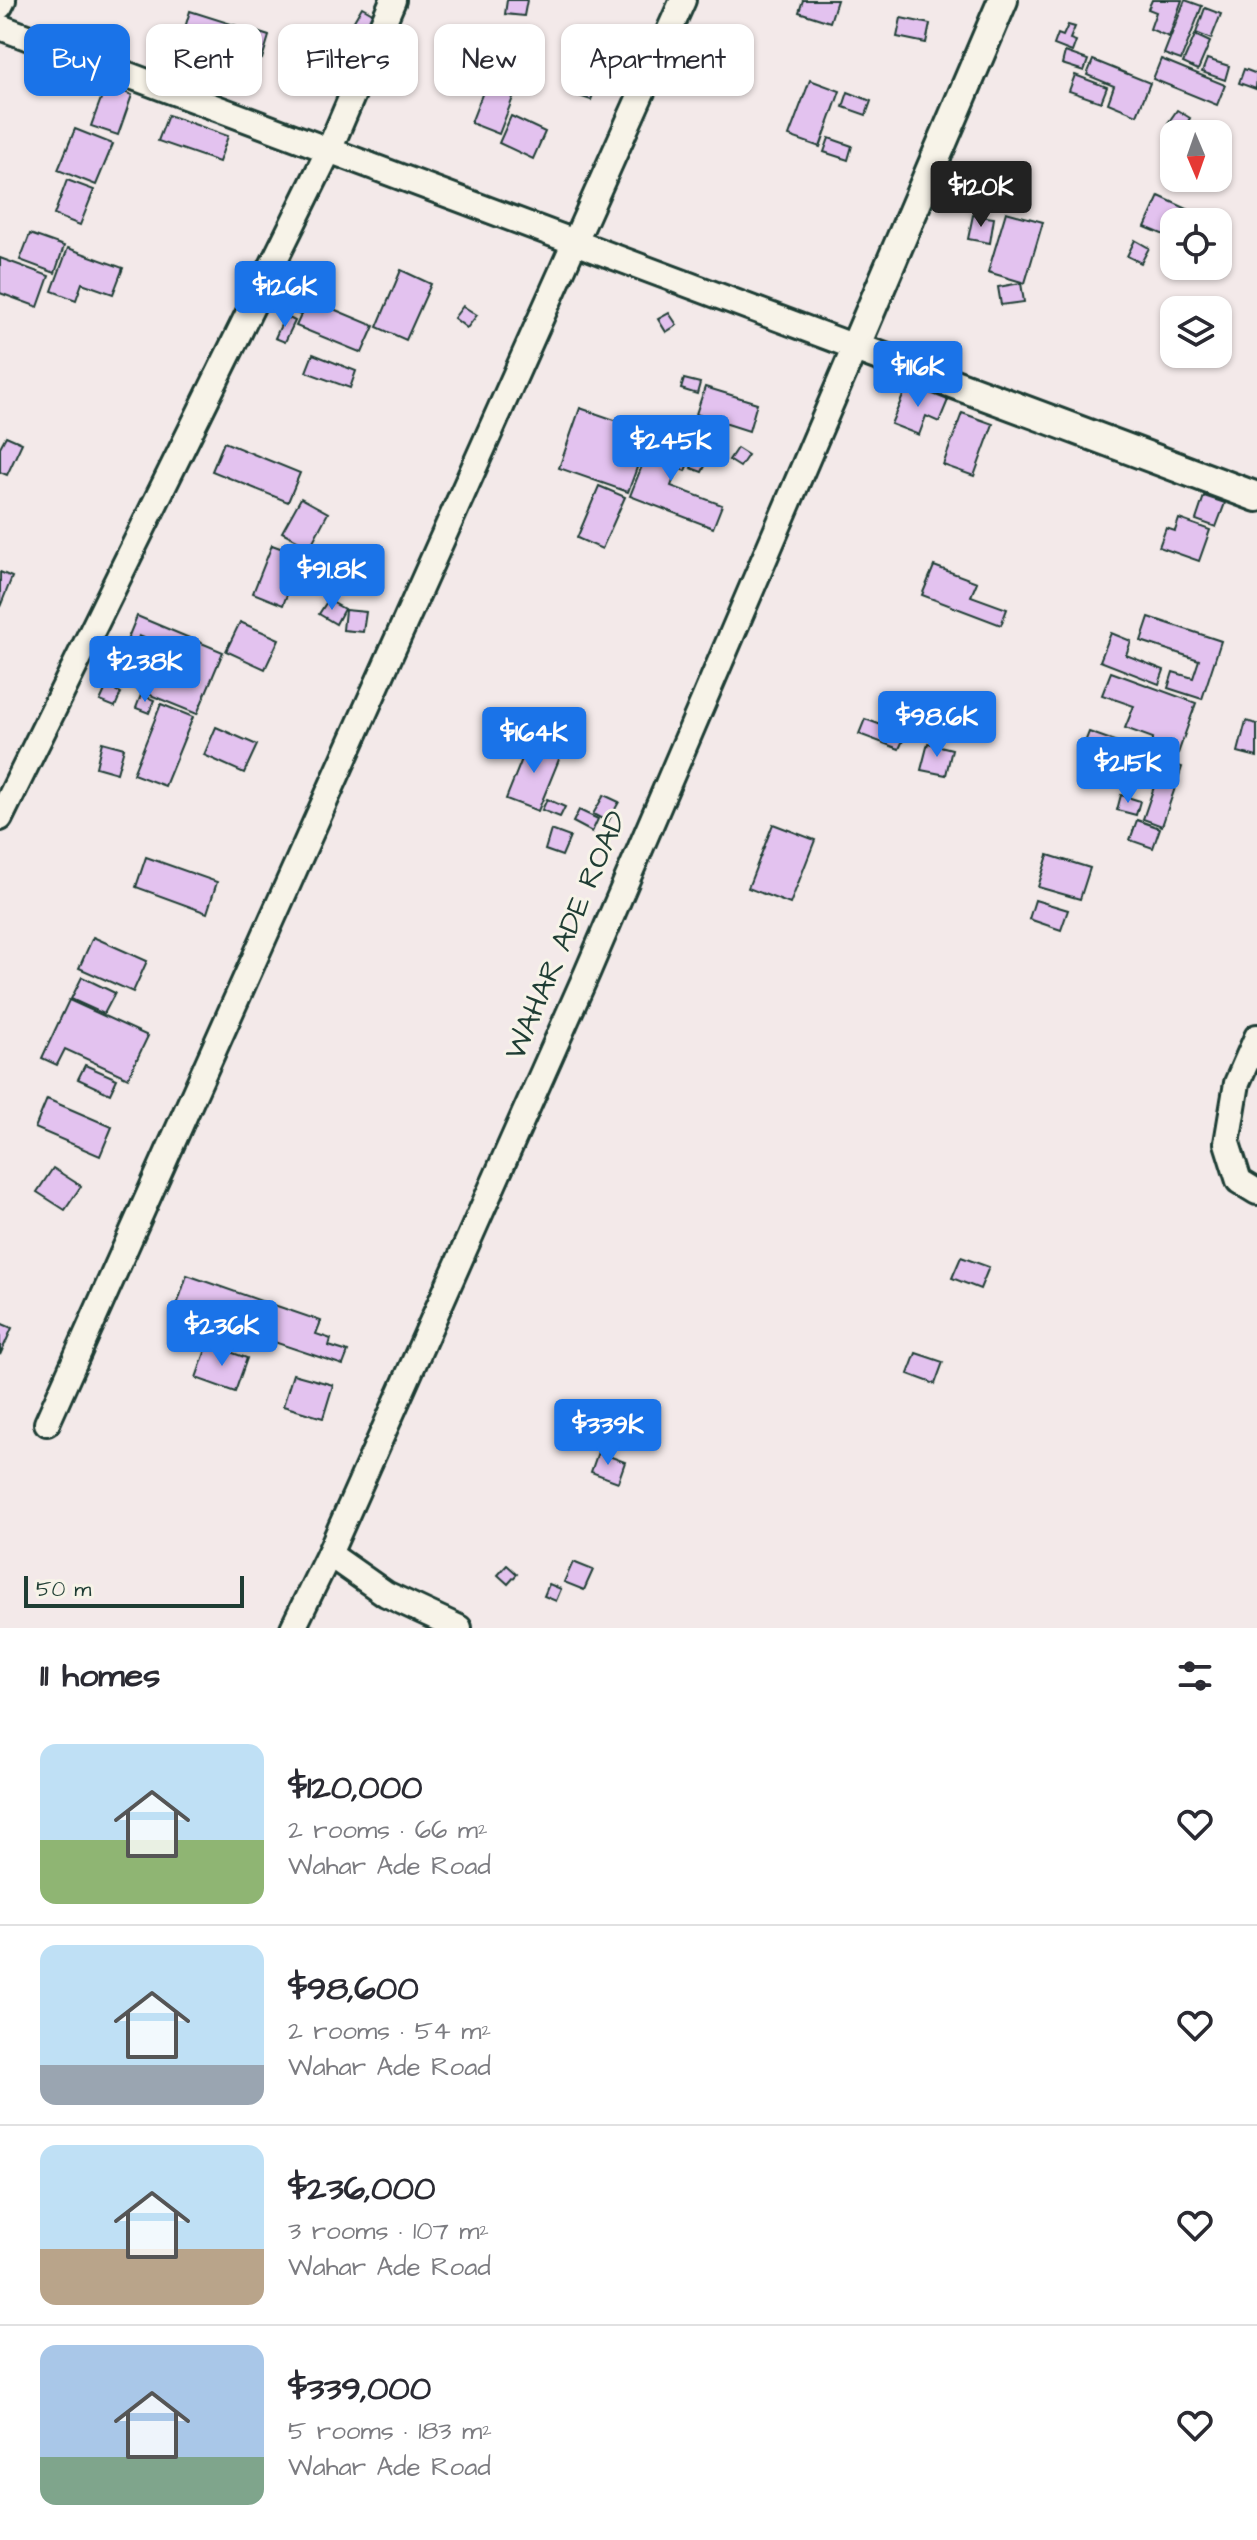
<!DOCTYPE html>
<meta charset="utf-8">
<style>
body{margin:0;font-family:"Architects Daughter",sans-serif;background:#f2f2f3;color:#2b2b33;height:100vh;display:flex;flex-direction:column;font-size:30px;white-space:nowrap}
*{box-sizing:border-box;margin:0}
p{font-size:26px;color:#7c7c81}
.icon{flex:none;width:44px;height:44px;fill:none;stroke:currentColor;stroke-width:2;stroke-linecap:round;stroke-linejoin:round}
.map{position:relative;height:1628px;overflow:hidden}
.details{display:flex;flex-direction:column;background:#fff;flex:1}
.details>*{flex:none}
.hud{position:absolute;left:24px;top:24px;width:800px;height:72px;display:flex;gap:16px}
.needle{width:52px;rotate:178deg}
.fabs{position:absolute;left:1160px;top:120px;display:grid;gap:16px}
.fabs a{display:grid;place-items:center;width:72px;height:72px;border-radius:16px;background:#fff;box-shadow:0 2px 6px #0004;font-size:40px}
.scale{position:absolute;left:24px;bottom:20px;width:220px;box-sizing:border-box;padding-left:8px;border:4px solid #1f3d34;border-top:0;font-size:22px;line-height:28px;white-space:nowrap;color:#1f3d34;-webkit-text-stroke:6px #f7f3e8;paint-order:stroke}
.price{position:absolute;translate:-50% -68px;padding:0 18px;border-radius:8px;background:#1a73e8;color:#fff;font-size:26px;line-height:52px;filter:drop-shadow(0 2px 4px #0008)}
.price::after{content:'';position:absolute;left:50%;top:48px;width:24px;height:18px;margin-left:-12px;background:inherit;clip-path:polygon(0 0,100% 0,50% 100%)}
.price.current{background:#222;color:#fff}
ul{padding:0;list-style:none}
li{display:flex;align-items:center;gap:24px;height:200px;padding:0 40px}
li+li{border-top:2px solid #e1e1e2}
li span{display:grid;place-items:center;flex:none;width:224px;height:160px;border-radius:16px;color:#555}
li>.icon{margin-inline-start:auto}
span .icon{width:96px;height:96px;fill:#fffc;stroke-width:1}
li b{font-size:34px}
h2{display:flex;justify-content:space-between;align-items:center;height:96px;padding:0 40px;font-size:34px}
.chip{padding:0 28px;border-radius:16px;background:#fff;box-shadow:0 2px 6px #0004;font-size:28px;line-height:72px}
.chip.current{background:#1a73e8;color:#fff}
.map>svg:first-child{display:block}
.building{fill:#e3c2ef;stroke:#1f3d34;stroke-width:2;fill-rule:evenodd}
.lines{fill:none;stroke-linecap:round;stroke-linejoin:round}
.minor-casing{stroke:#1f3d34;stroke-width:30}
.tertiary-casing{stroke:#1f3d34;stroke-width:34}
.minor{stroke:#f7f3e8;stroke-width:24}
.tertiary{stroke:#f7f3e8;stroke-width:28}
.labels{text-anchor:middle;stroke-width:6;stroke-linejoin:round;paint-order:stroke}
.street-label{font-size:30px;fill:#1f3d34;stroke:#f7f3e8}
</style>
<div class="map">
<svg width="1257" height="1628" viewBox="0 0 1257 1628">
<rect width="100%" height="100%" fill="#f3e9e9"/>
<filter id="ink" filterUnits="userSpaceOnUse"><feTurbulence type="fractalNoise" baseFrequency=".0125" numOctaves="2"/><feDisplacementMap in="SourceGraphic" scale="16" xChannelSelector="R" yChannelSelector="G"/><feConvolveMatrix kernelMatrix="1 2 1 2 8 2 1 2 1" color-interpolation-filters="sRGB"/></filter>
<g filter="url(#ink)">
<g class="building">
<polygon points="507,0 527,0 524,16 505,14"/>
<polygon points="803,0 837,0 830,22 799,12"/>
<polygon points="1152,0 1182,0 1169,37 1150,29 1156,12 1148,9"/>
<polygon points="1185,0 1202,6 1181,60 1164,54"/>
<polygon points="362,7 383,19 369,44 348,31"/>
<polygon points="1205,8 1221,14 1211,39 1196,33"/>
<polygon points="190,11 269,36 262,59 230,49 224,66 178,51"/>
<polygon points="901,18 930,24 926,43 897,37"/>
<polygon points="1068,25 1075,27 1070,39 1076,41 1072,52 1054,45 1058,34 1063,36"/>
<polygon points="473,32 500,44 483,81 455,69"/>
<polygon points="338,33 366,45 345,91 311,75 318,60 323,63"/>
<polygon points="1195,35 1210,42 1198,70 1183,63"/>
<polygon points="1065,52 1088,60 1084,71 1062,64"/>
<polygon points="511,57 539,67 531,90 502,80"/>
<polygon points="1161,59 1225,85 1217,105 1153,79"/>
<polygon points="1207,59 1229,66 1225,80 1202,72"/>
<polygon points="1093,60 1150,83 1137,115 1108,103 1114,86 1087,75"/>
<polygon points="1244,69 1257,74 1256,89 1239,83"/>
<polygon points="577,74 598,81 591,100 570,93"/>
<polygon points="1075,75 1107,87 1101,102 1069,91"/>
<polygon points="810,80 840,91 820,147 789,136"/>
<polygon points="486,84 514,95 499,134 471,123"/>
<polygon points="106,85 132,95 118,135 91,126"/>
<polygon points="848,92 871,101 866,115 843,107"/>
<polygon points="1177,110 1190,118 1182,132 1168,123"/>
<polygon points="168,115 228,136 219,162 158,141"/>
<polygon points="511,116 545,132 533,159 499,143"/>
<polygon points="75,129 113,144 96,185 58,170"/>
<polygon points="829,138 852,146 848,160 824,152"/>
<polygon points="67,180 94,190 80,225 54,215"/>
<polygon points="1159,196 1196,213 1192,222 1174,222 1174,239 1145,227"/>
<polygon points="1006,212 1043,222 1025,283 988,272"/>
<polygon points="973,215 994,218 990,243 968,239"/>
<polygon points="30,234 64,246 55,273 20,260"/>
<polygon points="1135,240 1149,248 1141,263 1127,256"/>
<polygon points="68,248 123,268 113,294 82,283 76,300 52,291"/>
<polygon points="0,258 49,276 38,307 0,293"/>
<polygon points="401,270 431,284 406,340 377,327"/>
<polygon points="1021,283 1024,302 1001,305 998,287"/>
<polygon points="300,295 374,326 362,353 296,326 301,315 293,312"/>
<polygon points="463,306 477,315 467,328 454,318"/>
<polygon points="669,313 677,325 666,332 658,319"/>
<polygon points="285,316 295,321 285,342 275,338"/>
<polygon points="313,354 356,371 350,388 306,372"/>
<polygon points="684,379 700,383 697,394 681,389"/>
<polygon points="908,384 948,400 939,422 926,416 919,435 891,424"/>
<polygon points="705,387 757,403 749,431 696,414"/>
<polygon points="580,408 650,432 628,492 559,468"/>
<polygon points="962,413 993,424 974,476 943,465"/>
<polygon points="655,433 694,448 685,471 678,468 671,486 722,505 713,528 630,496"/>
<polygon points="6,436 22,443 7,475 0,472 0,447"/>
<polygon points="224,442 300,473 288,502 212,471"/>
<polygon points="737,448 748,455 740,467 729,460"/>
<polygon points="698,453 709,458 702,472 691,468"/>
<polygon points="599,486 625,497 602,549 577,538"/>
<polygon points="1204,496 1225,503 1216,527 1196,520"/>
<polygon points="301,498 328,513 310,547 282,532"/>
<polygon points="1179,519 1210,530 1199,561 1159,547 1166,528 1175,531"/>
<polygon points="272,545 302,556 283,605 253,593"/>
<polygon points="934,566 977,582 971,596 1007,609 1001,625 922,595"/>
<polygon points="0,572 12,577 0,607"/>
<polygon points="328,600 344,609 336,624 319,614"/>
<polygon points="345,610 366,612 363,632 343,630"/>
<path d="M137,616L223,652L197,714L111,679ZM139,636L176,651L167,673L130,658Z"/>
<polygon points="1149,617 1221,641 1202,699 1168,688 1173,672 1193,678 1199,660 1141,641"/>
<polygon points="240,622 279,639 265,669 226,651"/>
<polygon points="1111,633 1131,641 1126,655 1164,670 1159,684 1100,661"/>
<polygon points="1111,672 1196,703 1176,759 1149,749 1153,738 1125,728 1134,706 1102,695"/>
<polygon points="107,686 121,693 115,707 100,701"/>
<polygon points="141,695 154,700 149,713 136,708"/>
<polygon points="161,704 193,717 165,786 133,774"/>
<polygon points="865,719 906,734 899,749 859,734"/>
<polygon points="1246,721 1257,724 1257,757 1238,752"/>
<polygon points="216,727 257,745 244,773 204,755"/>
<polygon points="1089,732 1123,744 1116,762 1082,750"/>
<polygon points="530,739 562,752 538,811 506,799"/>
<polygon points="102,742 124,748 117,773 96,767"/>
<polygon points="928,743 952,749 946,775 921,770"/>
<polygon points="1135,751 1182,767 1162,826 1143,819 1156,781 1128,771"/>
<polygon points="604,795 619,802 608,822 593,814"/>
<polygon points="1121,795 1140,801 1136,815 1117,810"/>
<polygon points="547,799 565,807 560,817 542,810"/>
<polygon points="579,810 598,819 592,832 573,822"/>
<polygon points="1137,820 1160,828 1153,848 1130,840"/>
<polygon points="773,824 815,840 790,904 748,888"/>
<polygon points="551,830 570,837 562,856 545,850"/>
<polygon points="1048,855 1090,868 1080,899 1038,887"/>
<polygon points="146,857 217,882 207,913 136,887"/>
<polygon points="1035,900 1068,910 1061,930 1029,919"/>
<polygon points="93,937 147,961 133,992 79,968"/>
<polygon points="82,977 115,993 104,1014 71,999"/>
<polygon points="69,1000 148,1036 128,1078 65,1049 57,1065 42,1058"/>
<polygon points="85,1065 117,1079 110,1094 78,1079"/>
<polygon points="47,1099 112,1127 100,1156 35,1128"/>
<polygon points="53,1168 81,1186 65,1210 37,1192"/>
<polygon points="961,1257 989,1267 980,1289 952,1278"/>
<polygon points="187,1275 270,1304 259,1334 177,1305"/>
<polygon points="274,1305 321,1321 316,1334 331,1339 329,1346 348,1352 343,1365 262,1338"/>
<polygon points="0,1323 12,1328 0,1355"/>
<polygon points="208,1344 247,1358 235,1392 196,1378"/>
<polygon points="916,1353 943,1362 935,1384 908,1374"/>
<polygon points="293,1374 333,1385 323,1418 283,1406"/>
<polygon points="598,1452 625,1462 618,1482 591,1472"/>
<polygon points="573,1562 593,1570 584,1590 564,1582"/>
<polygon points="507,1565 517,1574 508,1584 498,1575"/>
<polygon points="549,1584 561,1589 556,1601 544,1596"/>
</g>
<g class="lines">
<defs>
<g id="minor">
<polyline points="0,6 3,0"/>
<polyline points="0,27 855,347 587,973 329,1554 293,1628"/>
<polyline points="0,818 329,150 393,0"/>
<polyline points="1257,1037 1237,1083 1227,1143 1239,1181 1257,1192"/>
<polyline points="47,1423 683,0"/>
<polyline points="329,1554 386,1594 459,1628"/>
</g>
<polyline id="tertiary" points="1003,0 855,347 1257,497"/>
</defs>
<use href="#minor" class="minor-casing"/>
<use href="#tertiary" class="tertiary-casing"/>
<use href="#minor" class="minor"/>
<use href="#tertiary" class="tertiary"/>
</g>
</g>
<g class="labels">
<g class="street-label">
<text transform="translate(565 935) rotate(-67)" y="10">WAHAR ADE ROAD</text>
</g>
</g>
</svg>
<div class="fabs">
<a><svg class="needle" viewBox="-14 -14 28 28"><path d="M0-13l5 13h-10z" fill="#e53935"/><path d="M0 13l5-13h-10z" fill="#7c7c81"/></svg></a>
<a><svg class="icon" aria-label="locate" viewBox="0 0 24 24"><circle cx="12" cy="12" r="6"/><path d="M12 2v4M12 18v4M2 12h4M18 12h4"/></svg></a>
<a><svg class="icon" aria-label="layers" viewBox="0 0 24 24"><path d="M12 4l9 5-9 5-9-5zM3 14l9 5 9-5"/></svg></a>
</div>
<div class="scale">50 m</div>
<b class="price current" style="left:981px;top:229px">$120K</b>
<b class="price" style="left:285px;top:329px">$126K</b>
<b class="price" style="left:918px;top:409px">$116K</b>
<b class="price" style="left:671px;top:483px">$245K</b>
<b class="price" style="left:332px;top:612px">$91.8K</b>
<b class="price" style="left:145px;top:704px">$238K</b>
<b class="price" style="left:937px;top:759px">$98.6K</b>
<b class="price" style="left:534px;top:775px">$164K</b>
<b class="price" style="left:1128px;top:805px">$215K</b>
<b class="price" style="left:222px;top:1368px">$236K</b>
<b class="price" style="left:608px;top:1467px">$339K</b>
<div class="hud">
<a class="chip current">Buy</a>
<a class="chip">Rent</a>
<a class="chip">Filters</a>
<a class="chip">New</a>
<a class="chip">Apartment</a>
</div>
</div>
<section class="details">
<h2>11 homes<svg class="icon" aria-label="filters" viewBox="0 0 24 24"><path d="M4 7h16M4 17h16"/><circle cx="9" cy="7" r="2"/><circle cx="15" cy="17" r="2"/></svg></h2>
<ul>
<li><span style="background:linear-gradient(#bfe0f5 60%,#8fb573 0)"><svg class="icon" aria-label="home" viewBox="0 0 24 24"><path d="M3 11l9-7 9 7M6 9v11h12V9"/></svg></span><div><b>$120,000</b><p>2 rooms · 66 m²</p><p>Wahar Ade Road</p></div><svg class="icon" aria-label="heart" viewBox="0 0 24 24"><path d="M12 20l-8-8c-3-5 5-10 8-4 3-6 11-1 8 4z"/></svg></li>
<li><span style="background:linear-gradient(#bfe0f5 75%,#9aa5b1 0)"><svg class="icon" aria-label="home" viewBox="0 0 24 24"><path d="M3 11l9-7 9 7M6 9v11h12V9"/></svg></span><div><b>$98,600</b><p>2 rooms · 54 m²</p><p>Wahar Ade Road</p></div><svg class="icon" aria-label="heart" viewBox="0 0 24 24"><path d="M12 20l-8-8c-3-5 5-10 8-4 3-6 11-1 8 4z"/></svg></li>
<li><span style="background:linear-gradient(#bfe0f5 65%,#b9a48a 0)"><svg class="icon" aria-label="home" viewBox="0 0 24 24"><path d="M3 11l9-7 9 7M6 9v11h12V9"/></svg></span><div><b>$236,000</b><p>3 rooms · 107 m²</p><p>Wahar Ade Road</p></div><svg class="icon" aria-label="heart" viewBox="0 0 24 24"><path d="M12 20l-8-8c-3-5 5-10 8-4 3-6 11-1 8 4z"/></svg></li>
<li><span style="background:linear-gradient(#a9c7e8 70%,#7fa58c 0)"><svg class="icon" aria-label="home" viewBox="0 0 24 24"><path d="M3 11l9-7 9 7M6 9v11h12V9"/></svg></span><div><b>$339,000</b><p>5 rooms · 183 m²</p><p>Wahar Ade Road</p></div><svg class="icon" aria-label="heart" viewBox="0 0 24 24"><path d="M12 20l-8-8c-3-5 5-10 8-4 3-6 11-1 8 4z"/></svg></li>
</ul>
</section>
